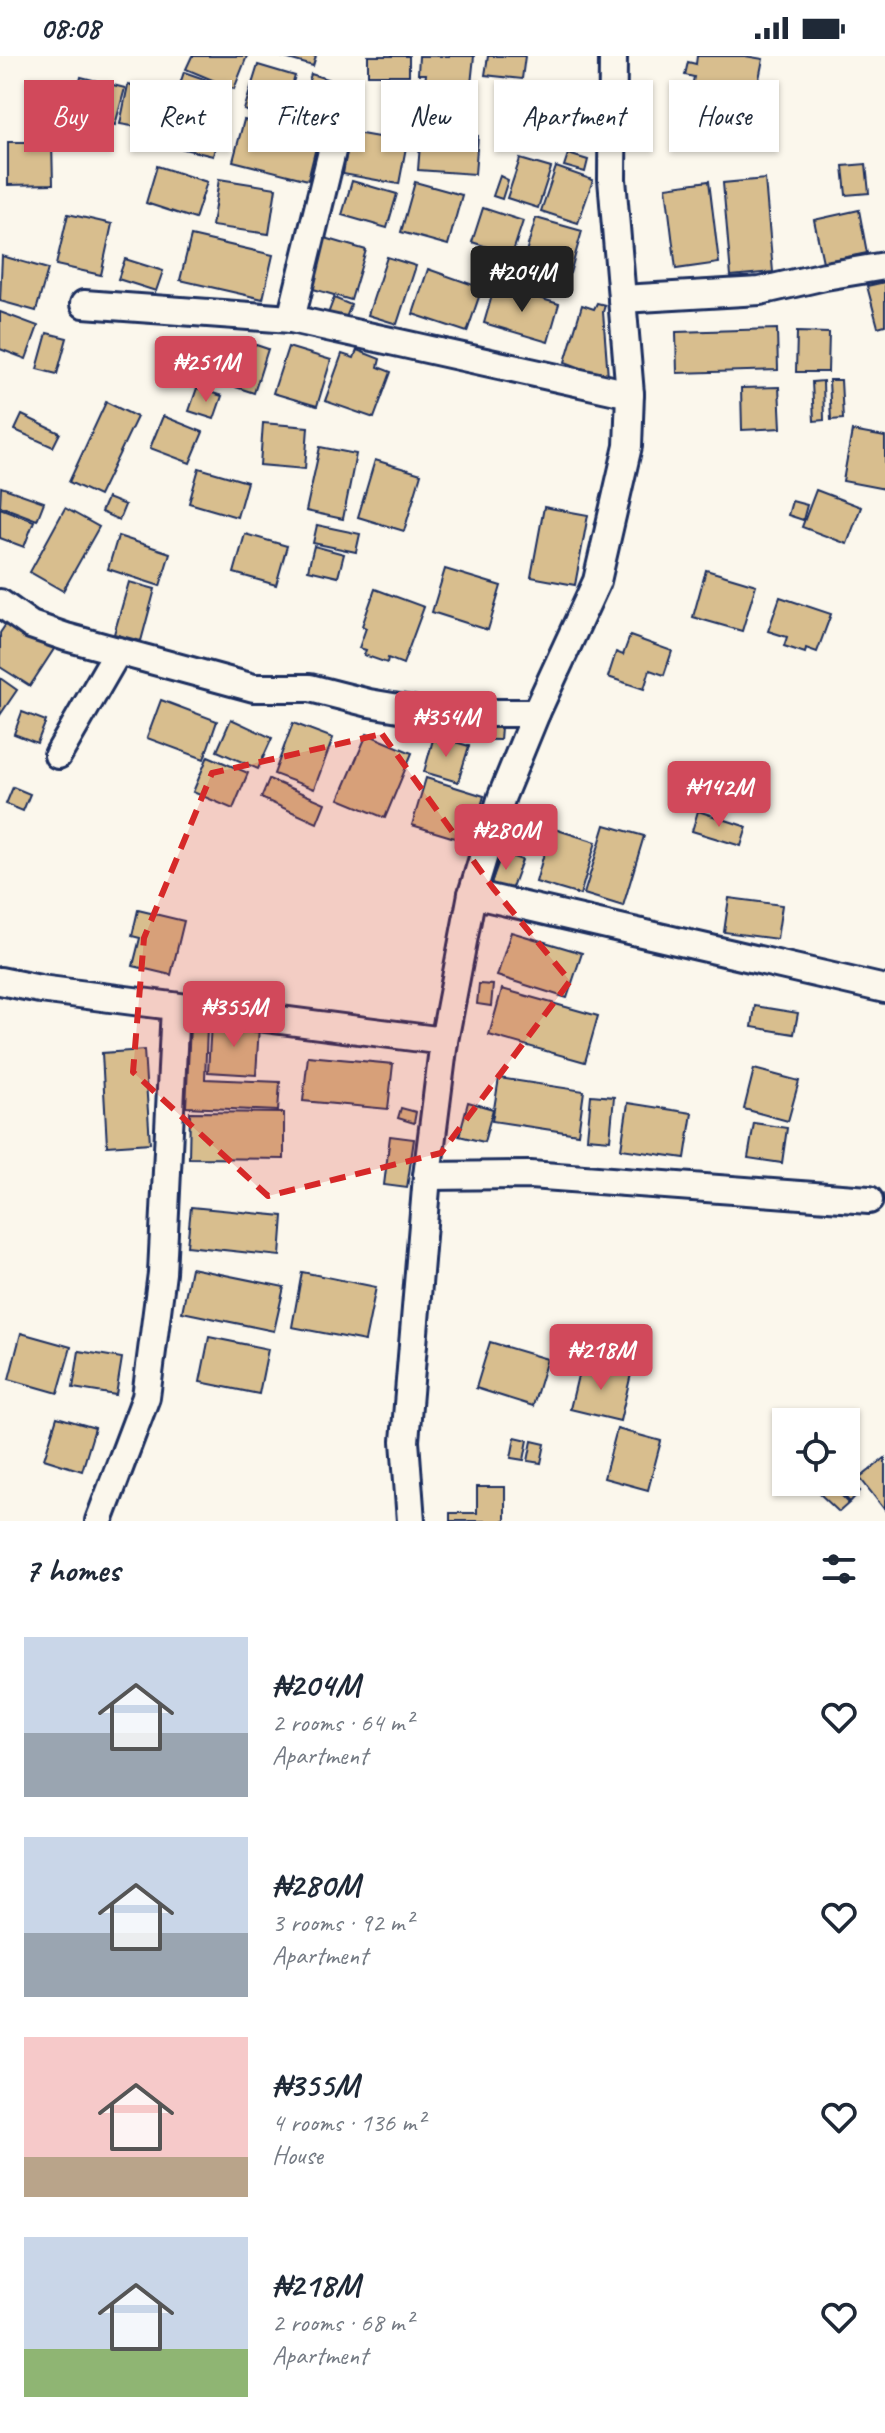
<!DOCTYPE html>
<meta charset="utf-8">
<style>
body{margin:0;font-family:Caveat,sans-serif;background:#f2f2f3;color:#1f2937;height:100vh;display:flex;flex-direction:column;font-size:30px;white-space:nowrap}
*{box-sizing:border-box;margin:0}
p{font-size:26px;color:#747a83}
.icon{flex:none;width:44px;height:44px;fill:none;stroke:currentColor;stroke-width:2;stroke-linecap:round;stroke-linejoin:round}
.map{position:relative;height:1465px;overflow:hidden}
.panel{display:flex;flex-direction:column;background:#fff;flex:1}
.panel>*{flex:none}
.top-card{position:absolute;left:24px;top:24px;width:838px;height:72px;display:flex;gap:16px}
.fabs{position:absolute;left:772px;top:1352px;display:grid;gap:16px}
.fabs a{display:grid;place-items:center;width:88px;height:88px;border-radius:0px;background:#fff;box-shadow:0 2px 6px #0004;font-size:40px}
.price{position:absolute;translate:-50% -68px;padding:0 18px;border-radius:8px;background:#d1495b;color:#fff;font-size:26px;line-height:52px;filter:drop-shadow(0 2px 4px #0008)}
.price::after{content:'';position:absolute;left:50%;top:48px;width:24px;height:18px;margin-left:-12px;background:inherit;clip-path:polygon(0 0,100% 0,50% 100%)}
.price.selected{background:#222;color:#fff}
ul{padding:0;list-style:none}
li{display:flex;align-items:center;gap:24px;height:200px;padding:0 24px}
li span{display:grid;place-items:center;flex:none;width:224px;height:160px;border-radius:0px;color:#555}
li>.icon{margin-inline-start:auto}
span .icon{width:96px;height:96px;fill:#fffc;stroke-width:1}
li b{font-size:34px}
h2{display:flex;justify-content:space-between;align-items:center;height:96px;padding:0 24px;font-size:34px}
.tag{padding:0 28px;border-radius:0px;background:#fff;box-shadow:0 2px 6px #0004;font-size:28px;line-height:72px}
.tag.selected{background:#d1495b;color:#fff}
.status{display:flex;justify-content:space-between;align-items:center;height:56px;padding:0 40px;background:#fff;direction:ltr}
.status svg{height:22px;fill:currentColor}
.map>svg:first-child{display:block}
.building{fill:#d8be8e;stroke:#1b2f5e;stroke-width:2}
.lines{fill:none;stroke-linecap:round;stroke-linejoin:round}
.minor-casing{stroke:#1b2f5e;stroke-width:32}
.minor{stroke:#fbf7ec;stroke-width:26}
.marked{fill:#d62828;fill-opacity:0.2;stroke:#d62828;stroke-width:6;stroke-dasharray:16 10;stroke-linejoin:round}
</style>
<div class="status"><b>08:08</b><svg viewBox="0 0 49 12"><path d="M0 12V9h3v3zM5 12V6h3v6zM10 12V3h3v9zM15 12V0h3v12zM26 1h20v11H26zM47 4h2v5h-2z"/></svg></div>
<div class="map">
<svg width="885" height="1465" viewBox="0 0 885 1465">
<rect width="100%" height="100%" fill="#fbf7ec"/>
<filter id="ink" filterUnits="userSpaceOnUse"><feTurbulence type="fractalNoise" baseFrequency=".0125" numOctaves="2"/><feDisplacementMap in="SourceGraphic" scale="16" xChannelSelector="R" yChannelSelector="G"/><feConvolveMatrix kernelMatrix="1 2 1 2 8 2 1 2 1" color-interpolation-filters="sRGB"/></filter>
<g filter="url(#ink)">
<g class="building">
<polygon points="192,0 247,0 234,33 186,13"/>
<polygon points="278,0 316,0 313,10"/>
<rect x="368" y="0" width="41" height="19"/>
<polygon points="419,0 474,0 470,38 477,39 475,68 421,63 426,18 418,18"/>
<polygon points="488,0 525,0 522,23 485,19"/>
<polygon points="697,0 745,0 763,3 754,48 691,36 694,21 685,19 688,6 696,8"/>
<polygon points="258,9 295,20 281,65 244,54"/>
<polygon points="184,16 210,25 206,37 180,28"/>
<polygon points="311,18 352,31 340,69 299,56"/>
<polygon points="81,21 125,32 115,69 72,58"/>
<polygon points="128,29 146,32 138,71 120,68"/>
<polygon points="169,49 222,62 213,100 159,87"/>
<polygon points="244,64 318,83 308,124 233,105"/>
<polygon points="350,76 407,86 399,128 343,118"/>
<polygon points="421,76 478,80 475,118 418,114"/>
<polygon points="8,86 52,86 53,128 8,129"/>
<polygon points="568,98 588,104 585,116 564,110"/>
<polygon points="520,103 551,112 538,152 507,142"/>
<polygon points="866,108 869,137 846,139 843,110"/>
<polygon points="157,110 207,126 195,163 146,147"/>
<polygon points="556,111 593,124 578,167 541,155"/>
<polygon points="500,120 508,124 502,143 493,140"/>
<polygon points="219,123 276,132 269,178 212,170"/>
<polygon points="765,123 773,216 731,220 723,127"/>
<polygon points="352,125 397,138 387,172 342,159"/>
<polygon points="709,125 719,207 676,213 666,131"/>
<polygon points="415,126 462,139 448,189 401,176"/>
<polygon points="483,152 523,165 512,199 472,186"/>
<polygon points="859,154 867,197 823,206 814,164"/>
<polygon points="68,158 112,168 101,219 56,209"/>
<polygon points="536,162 582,175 570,217 524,203"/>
<polygon points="191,180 273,199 263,243 180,224"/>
<polygon points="325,182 366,194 351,244 310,232"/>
<polygon points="2,200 48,213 36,255 0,245"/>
<polygon points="387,201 416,210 397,268 368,259"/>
<polygon points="125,203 163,215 156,235 118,223"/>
<polygon points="428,213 482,232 467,276 413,258"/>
<polygon points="885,226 885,269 878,271 867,230"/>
<polygon points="495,229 559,248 548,286 484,267"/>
<polygon points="334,242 351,249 345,264 328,258"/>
<polygon points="597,247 605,249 603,256 608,321 583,315 584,313 565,306 582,249 594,253"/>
<polygon points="0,256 38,270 26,303 0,293"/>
<polygon points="777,273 778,314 677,317 676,276"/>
<polygon points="797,276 829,277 828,316 796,316"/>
<polygon points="47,277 67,282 57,318 37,313"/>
<polygon points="250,287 268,293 254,337 236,331"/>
<polygon points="288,291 331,304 317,350 273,337"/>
<polygon points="357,294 380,303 378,311 391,316 374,362 325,345 342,298 354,302"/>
<polygon points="829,324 841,324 843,363 831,364"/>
<polygon points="823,325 824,364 814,365 812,326"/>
<polygon points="779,331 781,372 742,374 741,332"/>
<polygon points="197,332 222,340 214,363 189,355"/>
<polygon points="106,346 137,361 99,440 69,426"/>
<polygon points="22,359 60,377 53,391 15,374"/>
<polygon points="163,360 203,376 190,407 150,392"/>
<polygon points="263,367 308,371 305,413 260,409"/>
<polygon points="852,375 885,381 885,433 843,425"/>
<polygon points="320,391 356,398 343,463 306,455"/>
<polygon points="375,404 421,418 404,475 358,461"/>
<polygon points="199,412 247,426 237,461 189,447"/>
<polygon points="1,431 44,446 37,464 0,450"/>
<polygon points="816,434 861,451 847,488 802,471"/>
<polygon points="107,442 125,449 119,464 101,456"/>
<polygon points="792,445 807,449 803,464 788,459"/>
<polygon points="544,451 588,459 575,529 531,521"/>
<polygon points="0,452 34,465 24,491 0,482"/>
<polygon points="65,452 99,471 63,535 30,516"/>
<polygon points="317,469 360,478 356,496 313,487"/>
<polygon points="245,478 287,490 276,529 234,517"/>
<polygon points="118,480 170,497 160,530 108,513"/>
<polygon points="314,490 344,498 338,521 308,514"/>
<polygon points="445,513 501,530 488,574 432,556"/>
<polygon points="706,514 756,529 742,575 693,561"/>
<polygon points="129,526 155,533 141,585 114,578"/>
<polygon points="375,533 424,551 403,608 388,602 387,607 364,599 366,594 359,592 366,572 362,570"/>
<polygon points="780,541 831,558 817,596 806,592 805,597 784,590 787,581 768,575"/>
<polygon points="8,565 54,593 30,630 0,611 0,577"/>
<polygon points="630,580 672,595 664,619 650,614 644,633 608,621 616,596 623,599"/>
<polygon points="0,622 17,634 0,659"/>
<polygon points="161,644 217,665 204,703 147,682"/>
<polygon points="22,656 46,665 37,687 14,678"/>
<polygon points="231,663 272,682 258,713 217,695"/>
<polygon points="293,667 333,682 314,733 274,718"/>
<polygon points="452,669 501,671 500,684 452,683"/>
<polygon points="367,678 412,697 385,762 339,743"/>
<polygon points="434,680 469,690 458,726 424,716"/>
<polygon points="208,700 248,717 233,753 193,736"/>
<polygon points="426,722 484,740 476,768 464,765 458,783 412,769"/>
<polygon points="269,723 325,747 317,767 261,742"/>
<polygon points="13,731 30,738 23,755 6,748"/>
<polygon points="698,755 747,771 741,790 692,775"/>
<polygon points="605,769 644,780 623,850 584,838"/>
<polygon points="551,772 596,786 580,839 536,826"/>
<polygon points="502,797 522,804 511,834 491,827"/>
<polygon points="729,842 782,849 777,883 724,876"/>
<polygon points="138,854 184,865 171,919 133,910 140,882 132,880"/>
<polygon points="511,876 582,897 567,942 497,920"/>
<polygon points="479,928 493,929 491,950 477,948"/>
<polygon points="502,933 598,960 585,1006 489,979"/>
<polygon points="755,950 798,957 794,978 752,971"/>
<polygon points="211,968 259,970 256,1019 208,1016"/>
<polygon points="190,970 207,971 205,1023 280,1026 278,1055 186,1051"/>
<polygon points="144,994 150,1087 107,1090 102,997"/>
<polygon points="308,1000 393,1008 388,1053 303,1045"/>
<polygon points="754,1013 799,1025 788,1065 744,1053"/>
<polygon points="499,1022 584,1035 578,1078 492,1065"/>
<polygon points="591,1039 614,1041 610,1084 587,1082"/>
<polygon points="468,1046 493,1053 484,1086 459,1080"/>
<polygon points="628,1047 692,1057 685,1102 621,1093"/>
<polygon points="401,1052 416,1056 414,1067 398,1062"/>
<polygon points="190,1056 284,1057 284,1103 189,1102"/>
<polygon points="754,1067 787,1072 782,1107 748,1102"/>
<polygon points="390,1080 414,1083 407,1132 384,1129"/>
<polygon points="191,1151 283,1160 280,1200 187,1190"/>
<polygon points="191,1212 284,1231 274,1275 182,1256"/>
<polygon points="302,1216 376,1231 365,1285 292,1271"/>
<polygon points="21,1277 71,1291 58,1337 9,1323"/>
<polygon points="209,1281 268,1293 259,1338 200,1326"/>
<polygon points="490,1286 547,1303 533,1350 476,1332"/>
<polygon points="79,1295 122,1302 116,1339 73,1332"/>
<polygon points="581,1307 631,1318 620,1365 570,1353"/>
<polygon points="57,1361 95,1372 82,1415 44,1403"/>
<polygon points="617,1373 661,1385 648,1434 604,1422"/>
<polygon points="515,1381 528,1384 524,1404 511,1402"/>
<polygon points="532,1385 545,1388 541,1407 528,1405"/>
<polygon points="885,1402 885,1454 860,1422"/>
<polygon points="846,1421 860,1435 850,1446 831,1427 846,1426"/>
<polygon points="830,1428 849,1447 839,1456 820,1438"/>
<polygon points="477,1431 505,1431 505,1465 450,1465 450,1457 477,1457"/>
</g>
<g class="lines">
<defs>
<g id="minor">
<polyline points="622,243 760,235 825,220 885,210"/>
<polyline points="84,248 291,263 630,338"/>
<polyline points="291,263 335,83"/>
<polyline points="0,547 31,569 66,581 254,632 310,632 369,647 429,657 536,657"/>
<polyline points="58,699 118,595"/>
<polyline points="472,838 885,933"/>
<polyline points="0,925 40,933 444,985"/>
<polyline points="427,1120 530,1119 869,1144"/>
<polyline points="99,1465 146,1341 162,1217 175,951"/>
<polyline points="411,1465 405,1385 427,1120 444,985 472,838 502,740 536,657 597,525 628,390 630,338 612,123 613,0"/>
</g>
</defs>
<use href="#minor" class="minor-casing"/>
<use href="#minor" class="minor"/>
</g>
</g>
<path class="marked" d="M382,678L493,832L570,925L441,1097L268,1140L133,1016L144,882L212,717Z"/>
</svg>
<div class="fabs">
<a><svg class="icon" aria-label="locate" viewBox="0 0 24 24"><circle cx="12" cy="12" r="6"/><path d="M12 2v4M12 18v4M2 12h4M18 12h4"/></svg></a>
</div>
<b class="price selected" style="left:522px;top:258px">₦204M</b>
<b class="price" style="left:206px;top:348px">₦251M</b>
<b class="price" style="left:446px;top:703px">₦354M</b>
<b class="price" style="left:719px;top:773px">₦142M</b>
<b class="price" style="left:506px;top:816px">₦280M</b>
<b class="price" style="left:234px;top:993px">₦355M</b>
<b class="price" style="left:601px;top:1336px">₦218M</b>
<div class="top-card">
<a class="tag selected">Buy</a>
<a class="tag">Rent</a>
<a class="tag">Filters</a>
<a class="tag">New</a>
<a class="tag">Apartment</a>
<a class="tag">House</a>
</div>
</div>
<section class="panel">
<h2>7 homes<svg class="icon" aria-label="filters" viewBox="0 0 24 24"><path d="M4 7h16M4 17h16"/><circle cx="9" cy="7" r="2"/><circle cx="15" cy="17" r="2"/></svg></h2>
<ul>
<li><span style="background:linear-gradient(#c9d6e8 60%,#9aa5b1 0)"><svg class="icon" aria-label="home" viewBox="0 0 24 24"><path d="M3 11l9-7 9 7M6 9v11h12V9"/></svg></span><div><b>₦204M</b><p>2 rooms · 64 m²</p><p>Apartment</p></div><svg class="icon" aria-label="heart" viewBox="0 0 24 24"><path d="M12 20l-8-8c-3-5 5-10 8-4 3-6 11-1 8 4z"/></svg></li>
<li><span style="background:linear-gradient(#c9d6e8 60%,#9aa5b1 0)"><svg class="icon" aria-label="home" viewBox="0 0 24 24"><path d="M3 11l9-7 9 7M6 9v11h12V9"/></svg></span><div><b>₦280M</b><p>3 rooms · 92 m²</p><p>Apartment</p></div><svg class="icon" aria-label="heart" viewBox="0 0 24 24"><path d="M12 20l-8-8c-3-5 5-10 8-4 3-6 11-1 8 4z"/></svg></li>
<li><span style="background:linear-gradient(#f6c9c9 75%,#b9a48a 0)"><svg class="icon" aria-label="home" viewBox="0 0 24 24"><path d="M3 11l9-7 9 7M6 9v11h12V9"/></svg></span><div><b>₦355M</b><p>4 rooms · 136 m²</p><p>House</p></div><svg class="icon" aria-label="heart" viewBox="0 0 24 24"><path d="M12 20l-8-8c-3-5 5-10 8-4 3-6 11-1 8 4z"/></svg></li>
<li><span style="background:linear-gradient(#c9d6e8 70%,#8fb573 0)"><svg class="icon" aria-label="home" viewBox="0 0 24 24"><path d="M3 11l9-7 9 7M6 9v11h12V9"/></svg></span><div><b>₦218M</b><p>2 rooms · 68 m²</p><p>Apartment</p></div><svg class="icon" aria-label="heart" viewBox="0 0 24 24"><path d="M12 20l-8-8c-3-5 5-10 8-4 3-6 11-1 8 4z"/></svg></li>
</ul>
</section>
